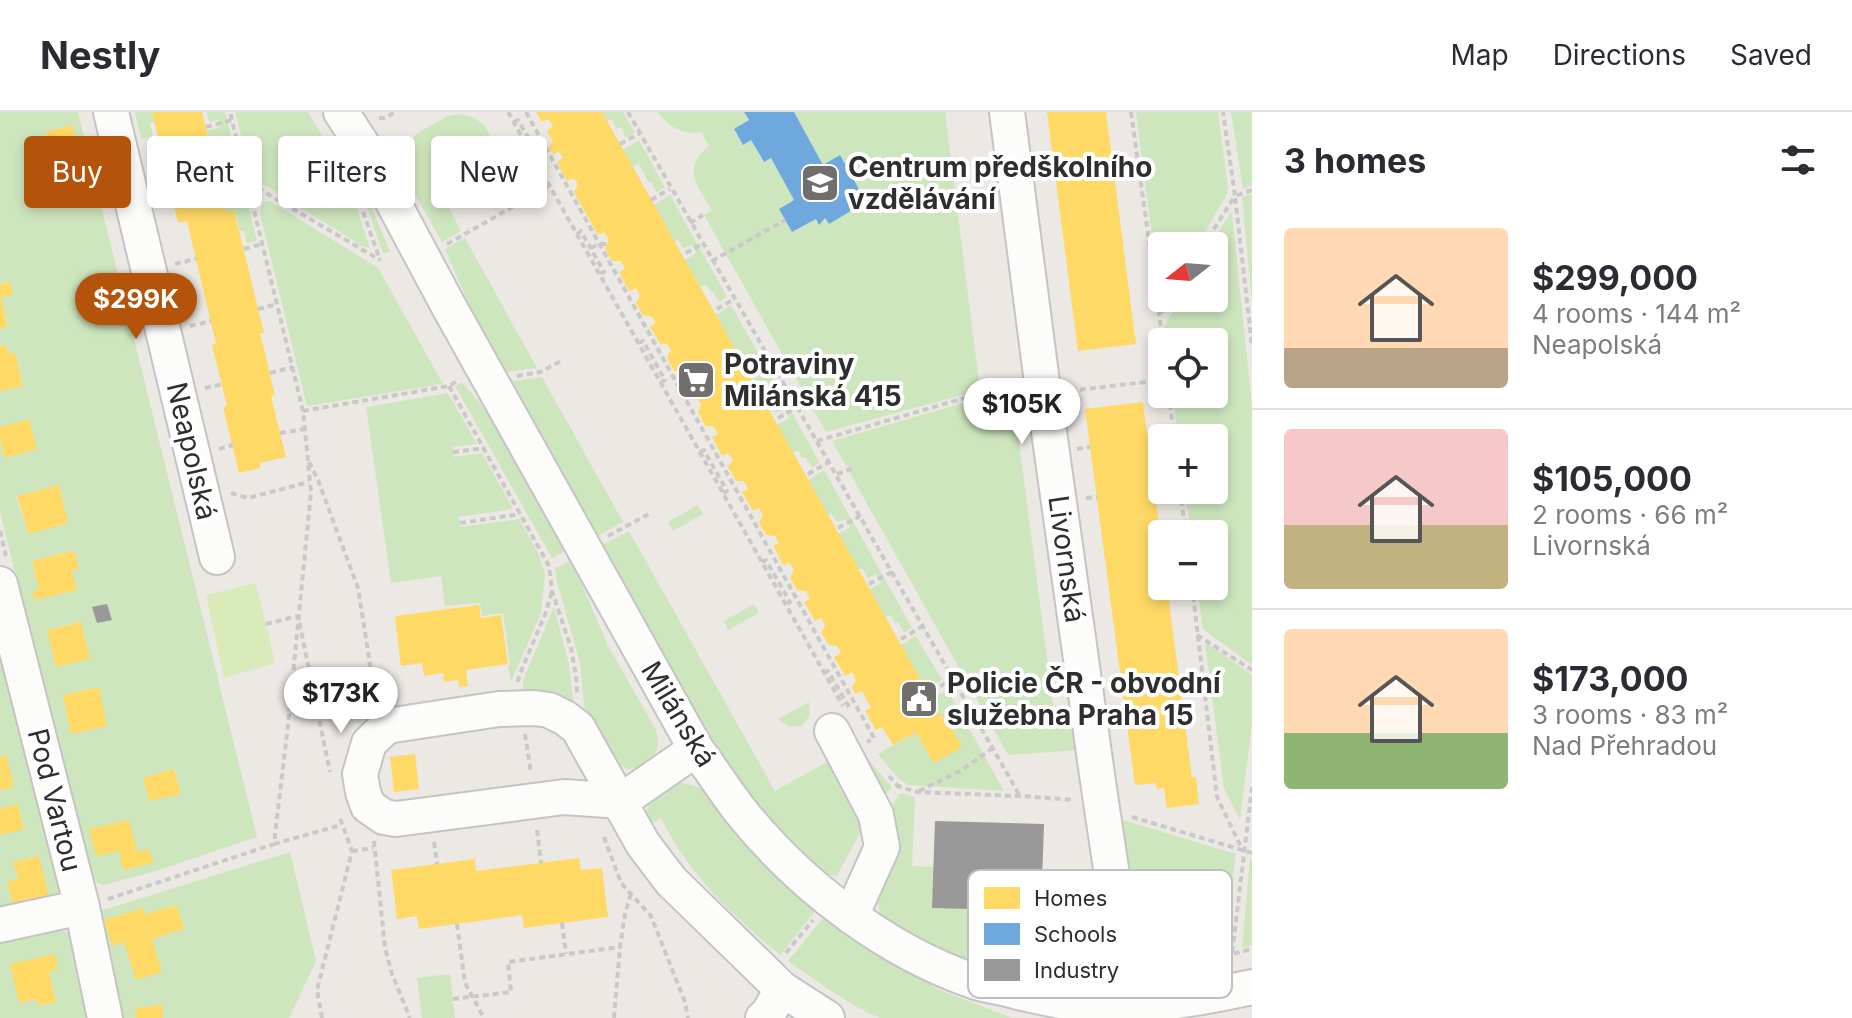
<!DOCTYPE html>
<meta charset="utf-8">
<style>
body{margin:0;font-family:Inter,sans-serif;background:#f7f7f7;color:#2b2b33;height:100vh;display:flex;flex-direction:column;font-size:30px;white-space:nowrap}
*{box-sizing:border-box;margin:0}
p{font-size:26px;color:#7c7c81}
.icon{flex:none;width:44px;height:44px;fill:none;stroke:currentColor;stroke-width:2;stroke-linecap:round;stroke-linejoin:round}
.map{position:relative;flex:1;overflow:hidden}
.panel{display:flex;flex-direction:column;background:#fff;width:600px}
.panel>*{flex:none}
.banner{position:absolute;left:24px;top:24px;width:760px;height:72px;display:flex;gap:16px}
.needle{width:52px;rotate:253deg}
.tools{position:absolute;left:1148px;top:120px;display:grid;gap:16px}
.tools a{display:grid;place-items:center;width:80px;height:80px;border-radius:8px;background:#fff;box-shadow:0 4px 12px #0003;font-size:40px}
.price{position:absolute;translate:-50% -68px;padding:0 18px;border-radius:28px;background:#fff;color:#222;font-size:26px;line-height:52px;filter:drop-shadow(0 2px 4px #0008)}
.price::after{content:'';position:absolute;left:50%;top:48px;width:24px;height:18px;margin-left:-12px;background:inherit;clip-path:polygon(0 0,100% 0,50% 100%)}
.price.selected{background:#b45309;color:#fff}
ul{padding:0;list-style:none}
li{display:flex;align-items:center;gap:24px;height:200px;padding:0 32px}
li+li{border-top:2px solid #e1e1e2}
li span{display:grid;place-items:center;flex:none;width:224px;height:160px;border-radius:8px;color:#555}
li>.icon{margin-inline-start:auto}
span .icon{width:96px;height:96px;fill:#fffc;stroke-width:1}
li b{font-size:34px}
h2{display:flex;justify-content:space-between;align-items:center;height:96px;padding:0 32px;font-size:34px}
.chip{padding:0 28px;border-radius:8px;background:#fff;box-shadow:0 4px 12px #0003;font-size:28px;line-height:72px}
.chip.selected{background:#b45309;color:#fff}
header{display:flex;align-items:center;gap:48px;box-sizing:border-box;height:112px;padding:0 40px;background:#fff;border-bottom:2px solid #e1e1e2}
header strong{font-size:38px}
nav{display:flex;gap:44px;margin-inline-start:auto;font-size:28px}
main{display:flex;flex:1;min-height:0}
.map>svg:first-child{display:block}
.green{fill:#cee6be;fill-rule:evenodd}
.pitch{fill:#d9eabb}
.homes{fill:#ffd966}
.schools{fill:#6fa8dc}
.industry{fill:#999}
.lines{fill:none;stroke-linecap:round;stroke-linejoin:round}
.minor-casing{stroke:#c5c4c5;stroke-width:38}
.path{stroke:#c9c9c8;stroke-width:4;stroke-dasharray:6 4;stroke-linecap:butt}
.minor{stroke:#fcfcfb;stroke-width:34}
.labels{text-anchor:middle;stroke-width:8;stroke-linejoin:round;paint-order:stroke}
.poi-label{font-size:28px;font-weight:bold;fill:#2e2e2e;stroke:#fff;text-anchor:start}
.street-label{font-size:28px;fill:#2e2e2e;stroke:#fff}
.key{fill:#fff;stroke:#c0c0c0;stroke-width:2}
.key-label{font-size:22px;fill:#2e2e2e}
</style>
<header>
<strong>Nestly</strong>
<nav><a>Map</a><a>Directions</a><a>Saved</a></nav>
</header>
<main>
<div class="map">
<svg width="1252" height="906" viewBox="0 0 1252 906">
<rect width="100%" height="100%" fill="#ece8e4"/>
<g class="green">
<path d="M0,0H78L257,725L153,760L103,773L97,770L89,760L0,400V328L5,346L37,337L29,308L0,315V279L23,273L15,240L8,242L6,232L0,234V216L8,213L1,186L13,183L10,169L0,172ZM72,13L81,45L68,49L63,30L50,33L45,20ZM59,373L68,411L29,422L16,385ZM67,440H75L79,456L72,458L77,478L35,488L33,480L39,478L32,449ZM80,510L90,547L56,555L47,518ZM98,575L99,576L72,622L63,583ZM173,657L175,658L181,682L149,689L143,666Z"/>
<polygon points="135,0 152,0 154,10 150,11 153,24 141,27"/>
<polygon points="207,0 225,0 257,129 247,131 244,119 240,119 234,98 226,100 221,80 235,77 234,69 224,71 221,59 216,59 207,19 220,15 218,8 209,10"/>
<polygon points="235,0 308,0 347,66 370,136 362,134 255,67 250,60"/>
<polygon points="602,0 623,0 635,21 626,26 621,15 616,17 612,7 607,9"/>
<path d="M657,0H744L749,8L734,18L742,32L751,28L763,50L771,46L794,88L779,97L793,120L816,107L819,112L825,106L829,111L866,90L840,44L823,53L794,0H945L980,278L826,320L704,103L712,98C697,74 681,56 709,34L701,20C681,23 670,15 657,0Z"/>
<polygon points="1136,0 1218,0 1228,76 1227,82 1197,134 1162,134 1162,186 1166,186 1161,194"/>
<polygon points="1231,0 1252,0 1252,73 1243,77"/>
<path d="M460,2C474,4 484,10 490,23C502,54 460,68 440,80L461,119L442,130L404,63L401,41L417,21L448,4Z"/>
<polygon points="639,28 665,75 657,80 651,70 648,70 639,52 633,55 623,38"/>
<polygon points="357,64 358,64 390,139 383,142"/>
<path d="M507,73L514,74L524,82L494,98C490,86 495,77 507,73Z"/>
<polygon points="1252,82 1252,191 1242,85"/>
<polygon points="670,83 727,185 719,190 713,180 711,180 706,173 700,175 685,148 696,141 692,133 683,136 678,127 675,130 654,93"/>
<polygon points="266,89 270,89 378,156 443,272 307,294 260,102 261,95"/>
<polygon points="1231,100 1232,102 1252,293 1252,553 1203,517 1197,474 1214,474 1214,422 1191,422 1185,378 1214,378 1214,326 1178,326 1173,282 1214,282 1214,230 1166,230 1164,215 1181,186 1214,186 1214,134 1210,134"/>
<polygon points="465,126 537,256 501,261 491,243 445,137"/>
<polygon points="731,193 820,351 812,355 805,345 802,346 798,338 793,341 777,313 789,306 784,297 776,301 770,292 767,294 746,257 757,251 753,242 744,246 739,237 735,238 716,203"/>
<polygon points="542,265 623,410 594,426 506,270"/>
<polygon points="462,270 498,313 568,438 552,446 455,274"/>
<polygon points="448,281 477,332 453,335 454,345 482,341 513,397 459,405 460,415 519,407 538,441 545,461 541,501 511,570 508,554 510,553 503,501 482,504 480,491 445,494 441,464 391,471 366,295"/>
<polygon points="1029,282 1034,305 1016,307 1055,607 1074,606 1077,638 1008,643 832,329 977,287"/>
<polygon points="824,358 912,516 904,520 898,510 895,511 891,503 885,505 869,478 881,471 876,462 868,466 863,457 858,457 838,422 850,415 846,407 837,410 831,401 828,403 808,368"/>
<polygon points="698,393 703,402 673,419 668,410"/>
<polygon points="629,419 775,679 827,650 835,648 868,706 837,764 814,759 743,677 708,628 599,435"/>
<path d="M572,448L607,532L656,618C660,634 657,643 646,655L627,657L611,648L585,602L580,551L557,470L555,456Z"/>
<polygon points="754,492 759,501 728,518 724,509"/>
<polygon points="554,495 569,552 574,594 523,581 523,568"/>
<polygon points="916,524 942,568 930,575 924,567 921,569 901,533"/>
<polygon points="1205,530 1252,563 1252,611 1240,707 1224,677"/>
<path d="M0,541L60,785L0,799V723L24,716L18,692L0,696V678L13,675L5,643L0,645ZM39,744L48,784L13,792L7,770L18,767L13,750Z"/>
<polygon points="947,577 1004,679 908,673 898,666 878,642 916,620 930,646 962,635 945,604 942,606 931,587"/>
<polygon points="809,590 810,603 802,614 789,615 778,607"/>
<polygon points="860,632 868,648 892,675 879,690 856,639"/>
<path d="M678,670L699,675L714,686L816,798L780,843C733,804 688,762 661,706L646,715C644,691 653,675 678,670Z"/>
<polygon points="901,681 915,685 912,754 934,755 1042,778 1076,780 1101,803 1109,827 1111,844 1106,865 1098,873 1083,876 986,857 932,836 881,808 877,786 885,701"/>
<path d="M1110,704L1236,742L1223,839L1225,857C1207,860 1163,871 1148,861C1144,858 1142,855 1139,851Z"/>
<path d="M290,740L316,849L289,906H163L162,893L136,896V906H123L100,799ZM177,793L184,817L152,827L162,860L136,868L124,830L145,802Z"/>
<polygon points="1250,746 1252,747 1252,833 1242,836"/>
<path d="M825,804L937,877L1012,906H880C847,892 818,870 788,849Z"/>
<path d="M60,819L71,820L92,906H0V831ZM11,852L49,859L56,890L39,894L37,887L19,890Z"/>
<polygon points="450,862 455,906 422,906 417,866"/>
</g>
<polygon class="pitch" points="256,471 275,551 224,566 206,483"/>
<g class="homes">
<polygon points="152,0 202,0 226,100 234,98 264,221 260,221 275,283 271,284 286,345 260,351 260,356 239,361 223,295 227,294 212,233 216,232 187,109 178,111"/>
<polygon points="536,0 602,0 928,581 942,606 945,604 962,635 933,651 916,620 893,633 882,615 876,618 865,599 871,596 862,579 855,582 852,575 856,568 852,560 845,564 834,545 841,541 837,534 829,533 821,521 825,513 821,506 815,509 804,490 810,487 806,479 797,478 790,466 794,458 789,450 784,454 773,434 779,431 775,424 766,423 759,411 763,403 759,396 753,399 742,380 748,377 744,369 736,369 728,355 733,348 728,341 722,344 712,325 718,322 713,314 705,314 698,300 701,293 697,285 691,288 680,270 686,266 682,259 674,259 667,245 671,238 666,231 661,233 650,215 656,211 651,204 643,204 636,191 640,183 636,176 629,179 619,160 625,157 621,149 612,149 605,136 609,128 604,120 598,123 574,80 578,73 574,66 567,69 557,50 563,46 559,40 553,42 549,35 553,29 547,19 553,14 548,7 542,10"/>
<polygon points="1047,0 1106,0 1136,232 1078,239"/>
<polygon points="72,13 81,45 68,49 63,30 50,33 45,20"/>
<polygon points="10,169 13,183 1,186 8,214 0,216 0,172"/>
<polygon points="6,232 8,242 15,240 23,274 0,279 0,234"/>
<polygon points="1143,290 1162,435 1162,474 1167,474 1192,666 1196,665 1199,692 1167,696 1164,676 1157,677 1156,671 1135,673 1085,297"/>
<polygon points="29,307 37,337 5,346 0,328 0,315"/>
<polygon points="59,373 68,411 29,422 17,384"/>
<polygon points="68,440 75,440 79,456 72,458 77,478 35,488 32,480 39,478 32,449"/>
<polygon points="479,493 481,506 501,503 508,552 466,558 468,574 459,575 458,568 444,570 443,561 424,564 422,551 401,554 395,504"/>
<polygon points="81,510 90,547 56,555 47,518"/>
<polygon points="99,575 107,614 71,622 63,583"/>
<polygon points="415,642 419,677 394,680 390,645"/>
<polygon points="6,643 14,675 0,678 0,645"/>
<polygon points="174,657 181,682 149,689 143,666"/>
<polygon points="18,692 24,717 0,723 0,696"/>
<polygon points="129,708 137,740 149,737 153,751 123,758 119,739 96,744 89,717"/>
<polygon points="39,744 49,784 13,792 7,770 18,767 13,750"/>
<polygon points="579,746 581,758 602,756 608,805 524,816 522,803 419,817 417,804 397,807 391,758 475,747 476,759"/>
<polygon points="177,793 184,817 152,827 162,860 136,868 124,830 112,834 104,808 143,796 145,802"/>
<polygon points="55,842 58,857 49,859 56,890 39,894 37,887 19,891 10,852"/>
<polygon points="162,893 163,906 136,906 135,896"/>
</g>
<polygon class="schools" points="744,0 794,0 823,53 840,43 866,90 829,112 825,106 819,113 816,107 792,120 779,97 794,88 771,46 764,50 751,28 743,33 734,17 749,8"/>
<g class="industry">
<polygon points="107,492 112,508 97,511 92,495"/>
<polygon points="935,709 1044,712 1041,799 932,796"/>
</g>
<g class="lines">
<defs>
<g id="minor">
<polyline points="111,0 217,445"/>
<path d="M341,0L363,34L448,193L696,637C712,658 726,681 742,701C801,774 887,840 976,870C990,874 1004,876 1018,880C1053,888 1090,896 1126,894C1168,892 1211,884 1252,875"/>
<path d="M1007,0L1041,263L1089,604C1096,660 1105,715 1113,770C1121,815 1133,861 1123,906"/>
<polyline points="0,472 82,795 105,906"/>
<polyline points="832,619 876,703 882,735 851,804"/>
<polyline points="621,689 564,685 396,707 384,705 368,694 363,680 360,662 369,631 387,614 499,597 534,596 549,598 565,606 578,616 643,732 671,769 782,877 827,906"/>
<polyline points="621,689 696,637"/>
<polyline points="0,813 82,795"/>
<polyline points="763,906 768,902 782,877"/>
</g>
</defs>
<use href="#minor" class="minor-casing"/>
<g class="path">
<polyline points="508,0 843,594"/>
<polyline points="526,0 874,626 867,630"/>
<polyline points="628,0 1020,684"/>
<polyline points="1131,0 1163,230"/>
<polyline points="379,6 385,6 395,0"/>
<polyline points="514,10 518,8 542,49 538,52"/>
<polyline points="206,15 232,8"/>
<polyline points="148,29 158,27"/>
<polyline points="620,32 639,22"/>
<polyline points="220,76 247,70 380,148"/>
<polyline points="1252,78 1235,84 1252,234"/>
<polyline points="651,88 670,77"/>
<polyline points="159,91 173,88"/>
<polyline points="363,100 380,148"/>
<polyline points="690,111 703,103"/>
<polyline points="577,122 581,119 604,160 599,162"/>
<polyline points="447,132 550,74"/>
<polyline points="1203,134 1235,84 1223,0"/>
<polyline points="591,136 599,132 607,132"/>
<polyline points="244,137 262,132"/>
<polyline points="686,141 702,132"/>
<polyline points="712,149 785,108"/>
<polyline points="175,152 196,147"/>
<polyline points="258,197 277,192"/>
<polyline points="717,197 734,187"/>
<polyline points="1161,201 1170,186"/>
<polyline points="190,214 211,209"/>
<polyline points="638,231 643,229 665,268 661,270"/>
<polyline points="746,250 765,240"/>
<polyline points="270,261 293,255"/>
<polyline points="517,264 540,260 563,248"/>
<polyline points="449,274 549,454 552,479 571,536 576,564 577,582"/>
<polyline points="205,276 222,272"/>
<polyline points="1070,279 1162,268"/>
<polyline points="1169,282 1174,326"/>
<polyline points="303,299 449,274 457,269"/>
<polyline points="778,306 797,295"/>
<polyline points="280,321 305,317"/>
<polyline points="817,329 975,283 1016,278"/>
<polyline points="219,337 233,333"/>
<polyline points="1077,337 1090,335"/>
<polyline points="453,340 484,336"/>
<polyline points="700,340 704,338 706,342 727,379 723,381"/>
<polyline points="309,350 318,368 358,476 376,590"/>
<polyline points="808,362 829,350"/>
<polyline points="837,362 854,356"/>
<polyline points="1180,378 1186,422"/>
<polyline points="231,381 248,386 309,370"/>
<polyline points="1086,386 1097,385"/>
<polyline points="460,411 520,402"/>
<polyline points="838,416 860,404"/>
<polyline points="0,419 6,444"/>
<polyline points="608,424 649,402"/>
<polyline points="762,450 766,448 790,490 785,493"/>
<polyline points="869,472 892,460"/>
<polyline points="1192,474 1217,685 1243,739"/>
<polyline points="266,512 298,504 330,660"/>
<polyline points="1197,523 1252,558"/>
<polyline points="901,527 923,514"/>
<polyline points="824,561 828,559 849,595"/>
<polyline points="518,570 519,564 546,500 552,479"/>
<polyline points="932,580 953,566"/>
<polyline points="525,622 531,661"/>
<polyline points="889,664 898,674"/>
<polyline points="1252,675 1232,842 1252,837"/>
<polyline points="897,676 898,674 917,680 1020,684 1074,688"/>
<polyline points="919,679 960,659 993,636"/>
<polyline points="1132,705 1252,741"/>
<polyline points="537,718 541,751"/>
<polyline points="604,725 621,771 651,804 685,890 688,906"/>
<polyline points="374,729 385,836 392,862 410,906"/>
<polyline points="434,730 437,752"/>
<polyline points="274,732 341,713"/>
<polyline points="352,739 373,736"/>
<polyline points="108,787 274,732 288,613 311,380 303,299 230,0"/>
<polyline points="562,811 566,842"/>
<polyline points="457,812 465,871 484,906"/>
<polyline points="786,841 813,808"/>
<polyline points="453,887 511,880 508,850 620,835 625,802 631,781"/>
<polyline points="322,906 317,878 352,739 339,704"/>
<polyline points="614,906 620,835"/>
</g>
<use href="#minor" class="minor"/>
</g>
<defs>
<symbol id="school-square" viewBox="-11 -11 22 22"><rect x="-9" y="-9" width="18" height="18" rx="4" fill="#706f6e" stroke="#fff"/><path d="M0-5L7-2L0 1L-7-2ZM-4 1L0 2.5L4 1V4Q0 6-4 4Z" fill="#fff"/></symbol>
<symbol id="supermarket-square" viewBox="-11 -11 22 22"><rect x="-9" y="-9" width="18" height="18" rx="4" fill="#706f6e" stroke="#fff"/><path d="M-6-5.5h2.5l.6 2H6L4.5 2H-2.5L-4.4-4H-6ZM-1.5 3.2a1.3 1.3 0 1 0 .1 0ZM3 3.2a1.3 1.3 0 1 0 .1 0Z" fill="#fff"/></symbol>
<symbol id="civic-square" viewBox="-11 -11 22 22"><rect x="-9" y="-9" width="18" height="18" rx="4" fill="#706f6e" stroke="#fff"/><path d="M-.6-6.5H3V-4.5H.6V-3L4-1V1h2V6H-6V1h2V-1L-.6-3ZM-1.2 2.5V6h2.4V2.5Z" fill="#fff"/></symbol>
</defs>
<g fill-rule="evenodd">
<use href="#school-square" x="798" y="49" width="44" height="44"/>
<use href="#supermarket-square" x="674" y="246" width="44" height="44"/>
<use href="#civic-square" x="897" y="565" width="44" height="44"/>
</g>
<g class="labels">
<g class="poi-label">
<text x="848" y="65">Centrum předškolního<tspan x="848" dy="32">vzdělávání</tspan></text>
<text x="724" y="262">Potraviny<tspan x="724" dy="32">Milánská 415</tspan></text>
<text x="947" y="581">Policie ČR - obvodní<tspan x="947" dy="32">služebna Praha 15</tspan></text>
</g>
<g class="street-label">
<text transform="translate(192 339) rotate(77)" y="10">Neapolská</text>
<text transform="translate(1067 447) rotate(82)" y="10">Livornská</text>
<text transform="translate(679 602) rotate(59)" y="10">Milánská</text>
<text transform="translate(55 688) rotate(76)" y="10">Pod Vartou</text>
</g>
</g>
<rect x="968" y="758" width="264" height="128" rx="12" class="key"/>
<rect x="984" y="775" width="36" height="22" fill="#ffd966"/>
<rect x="984" y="811" width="36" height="22" fill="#6fa8dc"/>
<rect x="984" y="847" width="36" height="22" fill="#999"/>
<g class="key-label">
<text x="1034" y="794">Homes</text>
<text x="1034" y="830">Schools</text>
<text x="1034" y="866">Industry</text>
</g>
</svg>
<div class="tools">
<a><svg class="needle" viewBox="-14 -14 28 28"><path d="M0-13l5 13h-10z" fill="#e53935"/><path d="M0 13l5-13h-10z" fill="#7c7c81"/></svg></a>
<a><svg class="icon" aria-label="locate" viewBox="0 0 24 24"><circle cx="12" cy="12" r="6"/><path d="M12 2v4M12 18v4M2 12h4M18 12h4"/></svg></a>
<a>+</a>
<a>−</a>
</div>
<b class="price selected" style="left:136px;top:229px">$299K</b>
<b class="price" style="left:1022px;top:334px">$105K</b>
<b class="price" style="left:341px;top:623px">$173K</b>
<div class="banner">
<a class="chip selected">Buy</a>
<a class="chip">Rent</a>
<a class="chip">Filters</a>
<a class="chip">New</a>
</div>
</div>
<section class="panel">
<h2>3 homes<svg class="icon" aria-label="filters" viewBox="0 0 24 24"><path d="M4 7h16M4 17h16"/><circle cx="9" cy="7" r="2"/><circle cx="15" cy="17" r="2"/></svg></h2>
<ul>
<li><span style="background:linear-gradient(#ffd9b3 75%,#b9a48a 0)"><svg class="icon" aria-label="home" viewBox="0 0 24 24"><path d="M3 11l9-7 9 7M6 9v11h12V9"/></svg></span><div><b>$299,000</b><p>4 rooms · 144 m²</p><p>Neapolská</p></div></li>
<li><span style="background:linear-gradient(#f6c9c9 60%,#c2b280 0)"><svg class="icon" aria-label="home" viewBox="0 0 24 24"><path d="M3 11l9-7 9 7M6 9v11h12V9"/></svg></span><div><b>$105,000</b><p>2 rooms · 66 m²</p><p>Livornská</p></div></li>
<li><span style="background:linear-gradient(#ffd9b3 65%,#8fb573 0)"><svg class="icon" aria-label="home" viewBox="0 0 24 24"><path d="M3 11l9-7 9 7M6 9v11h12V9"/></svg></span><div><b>$173,000</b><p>3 rooms · 83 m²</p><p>Nad Přehradou</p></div></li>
</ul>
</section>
</main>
